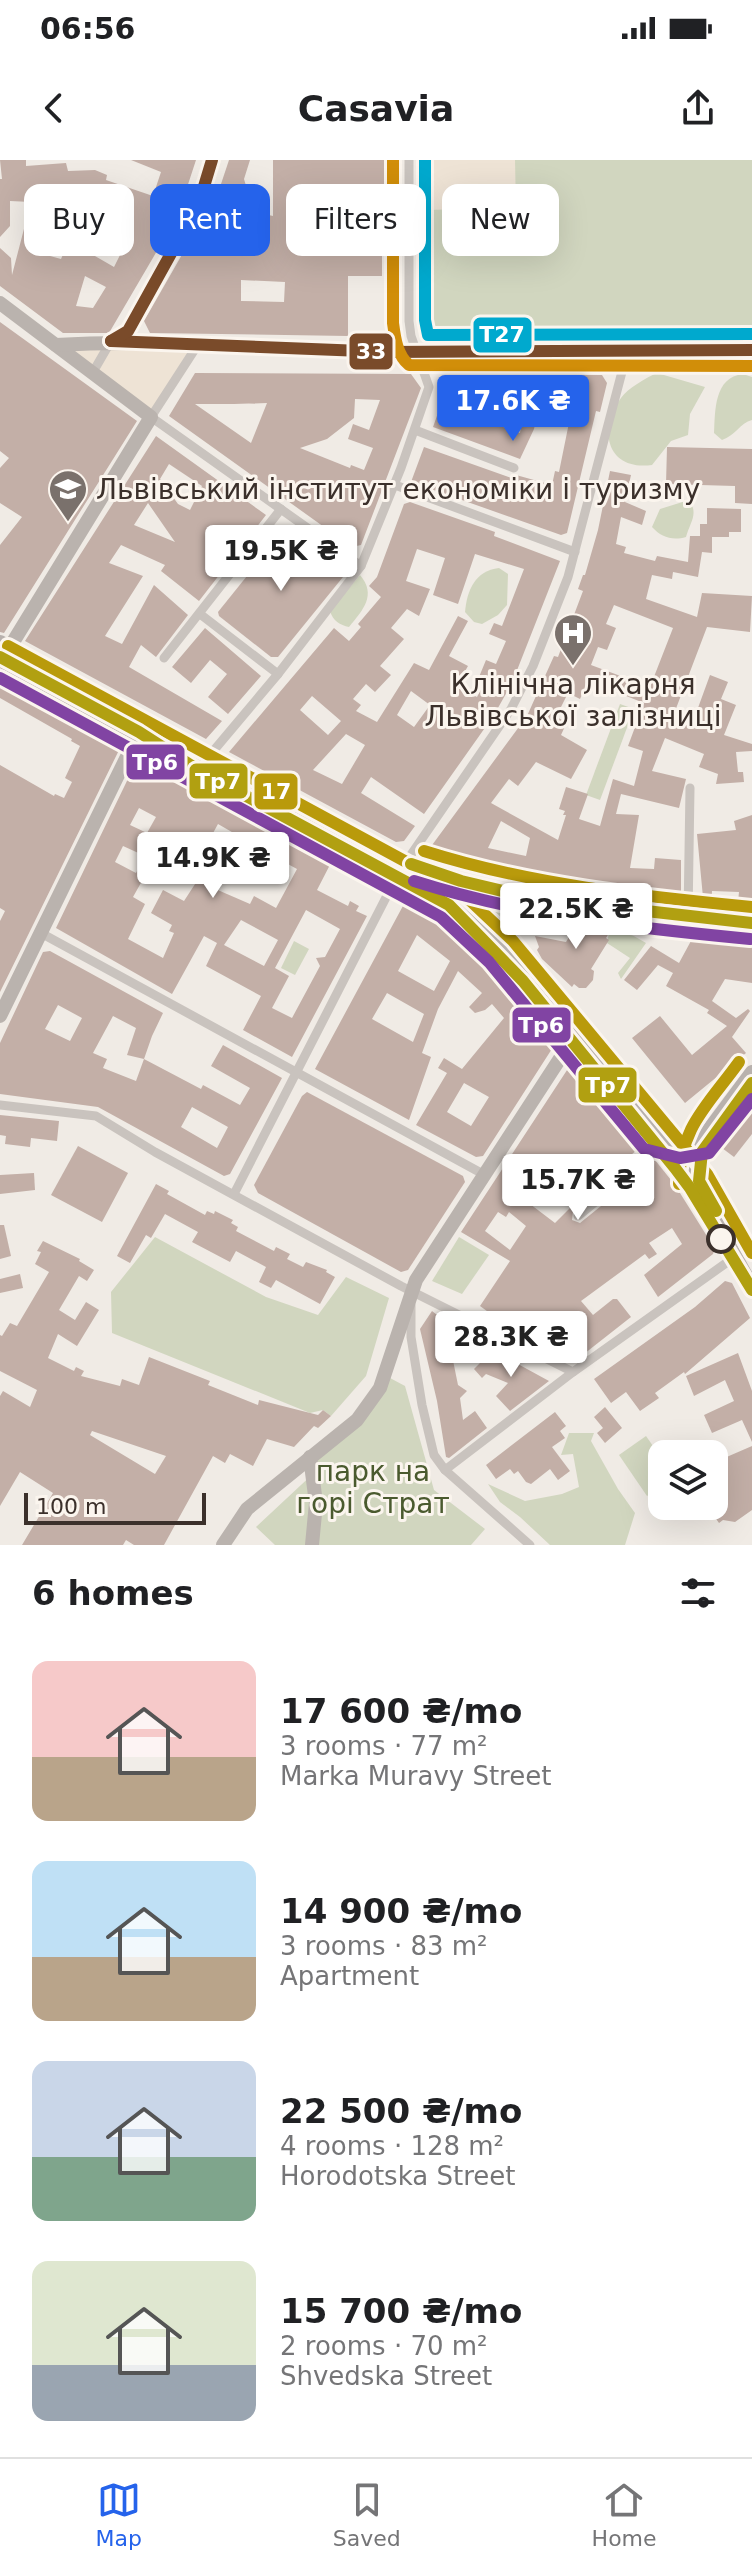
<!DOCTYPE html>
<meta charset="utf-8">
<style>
body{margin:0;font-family:"DejaVu Sans",sans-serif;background:#f2f2f2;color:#202124;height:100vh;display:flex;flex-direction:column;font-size:30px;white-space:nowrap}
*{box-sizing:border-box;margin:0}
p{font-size:26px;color:#757577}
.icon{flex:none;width:44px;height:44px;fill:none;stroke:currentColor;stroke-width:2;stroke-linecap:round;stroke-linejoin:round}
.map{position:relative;height:1385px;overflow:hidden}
.details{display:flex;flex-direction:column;background:#fff;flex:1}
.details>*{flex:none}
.banner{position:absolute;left:24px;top:24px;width:704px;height:72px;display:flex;gap:16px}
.buttons{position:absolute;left:648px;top:1280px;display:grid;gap:16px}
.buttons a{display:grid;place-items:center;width:80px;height:80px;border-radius:16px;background:#fff;box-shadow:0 8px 32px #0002;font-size:40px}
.scale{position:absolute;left:24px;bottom:20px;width:182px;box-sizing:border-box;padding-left:8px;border:4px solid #3b302b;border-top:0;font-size:22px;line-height:28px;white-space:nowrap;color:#3b302b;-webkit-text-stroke:6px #fbf5ee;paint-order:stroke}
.price{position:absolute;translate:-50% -68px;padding:0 18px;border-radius:8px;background:#fff;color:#222;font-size:26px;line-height:52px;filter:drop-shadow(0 2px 4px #0008)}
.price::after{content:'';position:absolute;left:50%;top:48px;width:24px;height:18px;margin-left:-12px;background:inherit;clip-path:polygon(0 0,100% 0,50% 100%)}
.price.active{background:#2563eb;color:#fff}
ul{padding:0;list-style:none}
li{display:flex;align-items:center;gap:24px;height:200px;padding:0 32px}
li span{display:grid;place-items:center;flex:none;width:224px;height:160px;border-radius:16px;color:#555}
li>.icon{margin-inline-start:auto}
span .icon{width:96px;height:96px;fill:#fffc;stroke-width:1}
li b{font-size:34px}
h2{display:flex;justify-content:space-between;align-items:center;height:96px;padding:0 32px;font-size:34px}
.tag{padding:0 28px;border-radius:16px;background:#fff;box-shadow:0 8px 32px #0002;font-size:28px;line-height:72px}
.tag.active{background:#2563eb;color:#fff}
.status{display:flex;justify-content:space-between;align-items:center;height:56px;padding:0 40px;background:#fff;direction:ltr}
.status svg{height:22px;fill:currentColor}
header{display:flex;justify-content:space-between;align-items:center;height:104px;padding:0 32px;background:#fff;font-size:36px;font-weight:800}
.menu{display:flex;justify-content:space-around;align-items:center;height:112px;border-top:2px solid #e0e0e0;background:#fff;font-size:22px;color:#757577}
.menu a{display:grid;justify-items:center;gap:4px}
.menu .active{color:#2563eb}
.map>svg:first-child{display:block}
.green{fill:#d1d6bf}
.plaza{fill:#eee3d5}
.building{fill:#c3afa7;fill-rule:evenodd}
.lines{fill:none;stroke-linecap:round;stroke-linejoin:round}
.street{stroke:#c9c3be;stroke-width:9}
.secondary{stroke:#bab3ae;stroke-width:14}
.primary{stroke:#b8b1ad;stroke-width:14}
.bus-1-casing{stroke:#fbf5ee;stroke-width:18}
.bus-2-casing{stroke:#fbf5ee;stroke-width:18}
.bus-3-casing{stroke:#fbf5ee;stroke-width:18}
.bus-4-casing{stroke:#fbf5ee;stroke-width:18}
.bus-1{stroke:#b99a0b;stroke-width:12}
.bus-2{stroke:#7a4b2a;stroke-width:12}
.bus-3{stroke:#d18e09;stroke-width:12}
.bus-4{stroke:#00a9ce;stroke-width:12}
.tram-1-casing{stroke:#fbf5ee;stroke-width:18}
.tram-2-casing{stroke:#fbf5ee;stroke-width:18}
.tram-1{stroke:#b1a011;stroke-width:12}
.tram-2{stroke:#8144a3;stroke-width:12}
.stop-dot{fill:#fbf5ee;stroke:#3b302b;stroke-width:4}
.labels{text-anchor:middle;stroke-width:6;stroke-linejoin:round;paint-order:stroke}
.poi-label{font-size:28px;fill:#3b302b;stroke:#fbf5ee;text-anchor:start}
.park-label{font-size:28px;fill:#4a5a2e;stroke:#fbf5ee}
.line-badge{stroke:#fbf5ee;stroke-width:3}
.badge-label{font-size:22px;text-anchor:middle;font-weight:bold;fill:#fff}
</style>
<div class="status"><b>06:56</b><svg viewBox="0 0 49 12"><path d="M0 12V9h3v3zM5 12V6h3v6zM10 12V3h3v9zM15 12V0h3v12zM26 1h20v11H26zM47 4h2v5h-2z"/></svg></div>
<header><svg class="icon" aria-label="back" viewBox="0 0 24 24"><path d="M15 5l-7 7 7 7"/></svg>Casavia<svg class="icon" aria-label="share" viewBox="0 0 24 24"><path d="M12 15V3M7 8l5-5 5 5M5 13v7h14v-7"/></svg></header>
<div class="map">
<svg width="752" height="1385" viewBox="0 0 752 1385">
<rect width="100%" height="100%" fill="#f0ebe5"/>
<g class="green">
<polygon points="419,0 752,0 752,181 521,179 485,176 469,176 464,179 434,179 423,176"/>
<path d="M657,213L705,227L690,254L688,275L671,281L652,305C606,311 598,269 621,238C628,228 646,218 657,213Z"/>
<path d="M743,214L752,217V260C740,263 735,276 722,280L714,273C715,251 714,217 743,214Z"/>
<path d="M689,340C699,354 690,362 686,377C672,381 661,377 652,367L660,349Z"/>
<path d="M499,408L508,414L507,445L498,455L482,464L474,462L465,452C467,430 475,411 499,408Z"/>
<path d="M360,415C377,435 363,450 349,467C340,465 333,461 330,451Z"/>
<polygon points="620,544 634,549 600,640 586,635"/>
<polygon points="415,715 455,731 510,740 502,749 497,773 453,737 413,719"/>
<polygon points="606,760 646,783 621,819 618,813 630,798 607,783 609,773 603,769"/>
<polygon points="294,781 309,789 295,815 281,808"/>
<polygon points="155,1077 266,1137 318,1155 346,1117 389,1138 366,1216 331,1256 323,1250 310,1253 112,1173 111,1132"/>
<polygon points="459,1077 489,1095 462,1134 432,1121"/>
<polygon points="390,1218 405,1226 434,1330 485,1369 471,1385 275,1385 256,1367 316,1311 317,1297"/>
<polygon points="569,1273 594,1273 591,1281 618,1329 635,1353 625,1385 550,1385 520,1357 500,1342 488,1324 525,1341 562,1334 579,1327 573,1294 561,1295"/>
<polygon points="646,1276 662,1299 662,1326 647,1336 619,1295"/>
</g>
<g class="plaza">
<polygon points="420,0 515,0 516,48 489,52 479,49 420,50"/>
<polygon points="56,185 197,186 151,257"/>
</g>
<g class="building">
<path d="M0,0H26V6L66,3L68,11L95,10L107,15L106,20L153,36L161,12L131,0H196L178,55L109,173H63L0,126V88L11,98L12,115L31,42L10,41V66L0,77V19H2ZM89,38L75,69L123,89L114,107L69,81L61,99L32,91L44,49L63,47L62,39ZM85,116L106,127L93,148L76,146Z"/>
<path d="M229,0H250L244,19L250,39L256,52L273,56V0H393V40H382V116H348V176L150,173L144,161L219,30ZM309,57H359V81L309,80ZM241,120L285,122L284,142L241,141Z"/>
<polygon points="0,162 137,261 4,473 0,472 0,385 22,357 0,343 0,308 9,298 0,291"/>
<path d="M195,213L411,214L421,228L361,385L352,387L169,256ZM355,239L380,240L369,270L353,264L348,279L373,288L364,310L351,305L350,308L300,288L327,279L354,258ZM267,243L251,283L195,244H234Z"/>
<path d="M458,215H602L607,223L600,252L596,251L567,373L561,375L411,322L424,287L514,319L516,315L552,325L555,311L559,312L573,243L548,241L547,247L539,246L534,269L520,299L433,267L450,219ZM500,246L524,248L520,273L495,264Z"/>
<path d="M156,276L266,355L199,441L161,411L165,405L121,385L109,403L143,416L105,476L122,484L154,425L188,455L156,497L141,485L129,507L222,561L206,579L25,481ZM169,304L202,326L190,350L178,344L160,319ZM148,343L175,382L134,365Z"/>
<polygon points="667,287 752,289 752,344 735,343 735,326 666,324"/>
<path d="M610,311L631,315L625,342L646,351L642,365L621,357L616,384L626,387L624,393L655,401L657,396L688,402L690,376H700V364H707V348L741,349V372H729V377H712V393L702,392L698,417L673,412L672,419L652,415L646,439L697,457L702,433L752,436L750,472L707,467L672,559L691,567L710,515L728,522L721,539L736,545L724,575L752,584V591L736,592L738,612H743L744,622L716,624L718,614L699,607L704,594L665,578L652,611L686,619L679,648L621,634L616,654L639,655L630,708L654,709L655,698L681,700V736L531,722L468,710L424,696L527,556L554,496L558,497L583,431L578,429L583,415H585L598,370ZM614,445L673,468L650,527L591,505L598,487L607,490L616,468L606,464ZM588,521L644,543L628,586L643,591L634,626L613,619L600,666L579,659L588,634L566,627L559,649L565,651L563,655H566L558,680L491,643L509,619L518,626L536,602L571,619L587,590L561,575L567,562L556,557L568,533L580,539ZM501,661L530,678L526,696L488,688Z"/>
<path d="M410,342L495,372L494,376L560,401L512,523L494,555L424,654L371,617L361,633L415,666L404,681L396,682L229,592L334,468L349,481L361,467L358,464L381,437L369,426L377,417L404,344ZM417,389L445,398L433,435L458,444L475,394L524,409L502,466L494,463L489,474L506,481L496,504L486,500L479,517L486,520L477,537L456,527L468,506L449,496L468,461L458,456L429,510L414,503L377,562L356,551L361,545L353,539L366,524L375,532L391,515L380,506L404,479L391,468L407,449L419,456L430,429L406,421ZM411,531L430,545L414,567L397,555ZM312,536L341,561L328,575L300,550ZM346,574L365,585L342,624L313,610Z"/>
<polygon points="287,366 343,410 343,417 278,497 271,497 219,456 218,452"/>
<polygon points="205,468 261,516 228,554 208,537 227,514 210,500 191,523 172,507"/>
<polygon points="0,511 122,577 123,582 0,832 0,761 5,751 0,748 0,605 54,636 55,634 64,638 72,622 65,618 80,586 71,581 72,579 0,538"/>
<path d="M145,593L243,647L242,649L334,697L317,730L348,746L350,741L359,746L356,751L367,756L292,897L243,870L261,836L206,806L217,783L204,776L172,834L56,768L139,596ZM139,648L156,657L147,673L130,665ZM218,664L244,679L240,687L258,697L262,690L297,709L276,748L254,736L250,744L197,721L184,741L163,730L151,753L172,765L169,771L174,773L163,798L128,779L145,744L133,737L156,696L190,715ZM123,686L145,696L136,713L115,702ZM306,750L340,769L325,797L316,798L320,806L292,858L272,848L289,816L275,808ZM241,760L278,780L264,806L224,785Z"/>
<polygon points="752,655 752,744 738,742 739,732 712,731 711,748 704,748 697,674 736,670 734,661"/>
<path d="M412,741L471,785L512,825L557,881L483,996L476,997L416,965L447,913L438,908L444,898L462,909L504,858L492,844L485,850L475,853L469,847L482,833L458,811L438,849L422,893L431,897L409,960L315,909L404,744ZM417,775L450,801L434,831L398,811ZM387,833L424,854L413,882L372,859ZM464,923L489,937L471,966L447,952Z"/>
<polygon points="583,754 607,757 603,769 609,773 606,778 609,780 591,809 594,811 593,820 586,828 579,828 574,824 572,827 542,799 537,790 539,787 535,776 566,782"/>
<polygon points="698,768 752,775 752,823 725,819 712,841 736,858 748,849 750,851 732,877 746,893 685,943 632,878 660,856 692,895 727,866 707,853 709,850 666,826 673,813 658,805 637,830 624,820 651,786 679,803"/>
<path d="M50,791L163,853L152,876L144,899L201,929L203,925L240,945L250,928L211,906L223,885L282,918L230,1014L224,1016L98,947L0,934V883L43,792ZM58,845L82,858L70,881L45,869ZM113,856L136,868L127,895L144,899L136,921L103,908L107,899L93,893ZM192,947L228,967L217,988L181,967Z"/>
<path d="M571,904H577L643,985L591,1028L594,1034L573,1051L572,1060L580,1063L606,1042L608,1045L629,1026L624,1019L650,998L655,1000L675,1025L715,1089L713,1094L658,1137L644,1115L682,1084L672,1068L649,1083L657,1094L649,1099L645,1094L581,1141L593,1155L613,1139H617L631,1157L575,1201L489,1157L491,1154L480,1146L510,1101L461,1072ZM552,1017L574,1044L555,1063L530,1044ZM498,1052L506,1057L509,1052L526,1066L510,1090L485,1071Z"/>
<polygon points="307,932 463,1016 465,1022 408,1110 401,1112 258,1033 254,1025 302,936"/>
<polygon points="752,941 752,974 734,997 718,985"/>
<polygon points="0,955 59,961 57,981 31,978 30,987 5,984 6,976 0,975"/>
<polygon points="78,986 128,1013 102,1062 51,1035"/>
<polygon points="34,1013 35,1030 0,1034 0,1015"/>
<polygon points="156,1024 169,1031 167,1034 205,1055 207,1051 214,1054 215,1051 233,1060 231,1063 238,1067 236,1071 274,1091 276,1087 290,1094 287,1099 303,1107 306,1102 327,1110 326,1112 335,1117 320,1144 276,1120 271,1128 259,1122 266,1107 236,1091 230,1102 192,1082 198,1072 165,1054 151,1078 146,1075 130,1103 117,1096"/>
<polygon points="0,1065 4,1065 11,1096 0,1099"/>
<path d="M43,1081L80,1099L79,1101L94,1110L87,1121L79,1116L59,1150L75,1160L86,1142L99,1150L77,1186L58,1174L48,1198L74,1211L76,1207L84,1211L81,1216L120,1226L122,1219L139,1225L149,1197L210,1221L208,1225L258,1245L259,1240L318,1255L323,1250L331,1256L318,1268L314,1266L294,1287L267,1279L253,1306L230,1294L225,1303L213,1296L164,1385H134L126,1380L123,1385H22L53,1333L20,1312L0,1346V1236L3,1231L30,1247L37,1230L0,1211V1175L2,1176L10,1163L17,1166L49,1112L35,1104L41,1092L37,1091ZM92,1271L166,1296L155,1314L90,1275Z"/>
<polygon points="20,1114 23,1128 0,1133 0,1119"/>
<polygon points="725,1121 732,1123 750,1158 685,1214 684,1212 655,1233 659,1238 640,1251 626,1232 611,1243 594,1219 695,1147"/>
<polygon points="432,1151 451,1166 447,1171 458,1225 467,1231 460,1238 463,1260 475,1251 487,1268 449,1298 446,1297 437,1241 420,1169"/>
<polygon points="493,1190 516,1203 549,1221 510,1251 496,1236 508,1223 486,1214 482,1218 474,1209"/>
<polygon points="738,1193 752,1231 752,1282 742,1260 712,1273 704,1255 734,1241 725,1220 694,1236 686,1216"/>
<polygon points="605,1247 622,1268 605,1283 597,1273 603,1268 594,1257"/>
<polygon points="555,1252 566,1266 560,1271 565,1278 552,1287 570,1311 558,1320 550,1309 531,1324 526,1322 518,1311 514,1314 510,1309 496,1319 486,1305"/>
<polygon points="714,1280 722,1299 752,1286 752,1350 735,1362 723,1360 719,1363 707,1346 714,1346"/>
</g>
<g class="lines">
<g class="street">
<polyline points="197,186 151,257 361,406"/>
<polyline points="93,212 111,181 128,171 199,43 212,0"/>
<polyline points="415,270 514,308"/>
<polyline points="395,325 575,392"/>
<polyline points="200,454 278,514"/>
<polyline points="164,498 281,349"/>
<polyline points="199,608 278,514 361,406 401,308 429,227 411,176 409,161 409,0"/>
<polyline points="406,702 511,549 533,506 568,417 628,189"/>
<polyline points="688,757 690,628"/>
<polyline points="39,772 483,1014"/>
<polyline points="0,945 96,956 155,992 401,1126 573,1212"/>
<polyline points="234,1034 397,716"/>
<polyline points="578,1056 600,1038 603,1029 617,1015 659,982"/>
<polyline points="411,1145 411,1177 422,1245 434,1295 445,1310 530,1385"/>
<polyline points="445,1310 573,1212 736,1096"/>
</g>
<g class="secondary">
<polyline points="0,143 151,257 10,487"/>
<path d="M56,185C166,178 278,191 389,191C510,192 631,189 752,190"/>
<polyline points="0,856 142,566"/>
<polyline points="310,1297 316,1343 312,1385"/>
<polyline points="223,1385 247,1349 357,1260 380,1228 416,1120 574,877"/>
</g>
<g class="primary">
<polyline points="0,482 406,702 461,721 532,738 752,763"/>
<polyline points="0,500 450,744 501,791 695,1024 752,1126"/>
<path d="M501,791C504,765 510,752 532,738"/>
<polyline points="653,975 681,982 702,979"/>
<polyline points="695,1024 695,1003 702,979 752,912"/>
</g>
<defs>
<g id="bus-1">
<polyline points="8,486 460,731 513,781 707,1014 752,1093"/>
<path d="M424,691C531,725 640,736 752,747"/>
<path d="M679,1024C679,968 708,945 739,902"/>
</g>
<g id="bus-2">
<polyline points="111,181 388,192 752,190"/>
<polyline points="111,181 128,171 199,43 212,0"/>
</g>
<path id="bus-3" d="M393,0V163C395,178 397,195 409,205L752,206"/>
<polyline id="bus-4" points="425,0 425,160 428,175 752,174"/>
</defs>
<use href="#bus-1" class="bus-1-casing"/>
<use href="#bus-2" class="bus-2-casing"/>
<use href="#bus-3" class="bus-3-casing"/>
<use href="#bus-4" class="bus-4-casing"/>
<use href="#bus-1" class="bus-1"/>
<use href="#bus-2" class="bus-2"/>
<use href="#bus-3" class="bus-3"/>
<use href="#bus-4" class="bus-4"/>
<defs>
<g id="tram-1">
<polyline points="0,497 139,572 198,610 449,745 523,821 675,1008 690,1028 752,1130"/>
<polyline points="411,704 461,721 532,738 752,763"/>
<polyline points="716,1051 699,1021 702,992 752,923"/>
</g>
<g id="tram-2">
<polyline points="0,518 441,757 489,802 644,989 680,998 709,993 752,939"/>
<path d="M414,721C524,756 636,768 750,779"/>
</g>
</defs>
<use href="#tram-1" class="tram-1-casing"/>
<use href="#tram-2" class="tram-2-casing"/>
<use href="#tram-1" class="tram-1"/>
<use href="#tram-2" class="tram-2"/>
</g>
<defs>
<symbol id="university-pin" viewBox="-11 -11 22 30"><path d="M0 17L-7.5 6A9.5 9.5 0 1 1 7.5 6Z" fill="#7a716c" stroke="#fbf5ee"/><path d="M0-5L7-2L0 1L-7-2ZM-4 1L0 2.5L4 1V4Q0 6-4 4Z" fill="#fff"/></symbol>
<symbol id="hospital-pin" viewBox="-11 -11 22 30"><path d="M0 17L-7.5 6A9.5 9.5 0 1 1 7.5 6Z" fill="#7a716c" stroke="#fbf5ee"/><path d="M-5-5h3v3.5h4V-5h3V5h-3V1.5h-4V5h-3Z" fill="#fff"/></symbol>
</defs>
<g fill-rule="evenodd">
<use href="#university-pin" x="46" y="307" width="44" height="60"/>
<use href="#hospital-pin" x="551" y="451" width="44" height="60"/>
</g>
<circle class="stop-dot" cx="721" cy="1079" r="13"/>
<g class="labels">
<g class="poi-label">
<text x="96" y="339">Львівський інститут економіки і туризму</text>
<text x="573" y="534" text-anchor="middle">Клінічна лікарня<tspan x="573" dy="32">Львівської залізниці</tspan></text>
</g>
<g class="park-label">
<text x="373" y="1321">парк на<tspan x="373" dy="32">горі Страт</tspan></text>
</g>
</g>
<g class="line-badge">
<rect x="472" y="156" width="61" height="38" rx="8" fill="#00a9ce"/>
<rect x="348" y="172" width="46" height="39" rx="8" fill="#7a4b2a"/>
<rect x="125" y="583" width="61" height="38" rx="8" fill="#8144a3"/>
<rect x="188" y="602" width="61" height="38" rx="8" fill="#b1a011"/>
<rect x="253" y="612" width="46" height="39" rx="8" fill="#b99a0b"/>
<rect x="511" y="846" width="61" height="38" rx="8" fill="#8144a3"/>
<rect x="577" y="906" width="61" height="38" rx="8" fill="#b1a011"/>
</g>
<g class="badge-label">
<text x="502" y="182">Т27</text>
<text x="371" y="199">33</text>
<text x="155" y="610">Тр6</text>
<text x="218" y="629">Тр7</text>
<text x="276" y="639">17</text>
<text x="541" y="873">Тр6</text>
<text x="608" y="933">Тр7</text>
</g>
</svg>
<div class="buttons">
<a><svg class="icon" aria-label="layers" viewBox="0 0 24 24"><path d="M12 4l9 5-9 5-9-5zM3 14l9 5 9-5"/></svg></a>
</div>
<div class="scale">100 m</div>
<b class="price active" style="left:513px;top:283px">17.6K ₴</b>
<b class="price" style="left:281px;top:433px">19.5K ₴</b>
<b class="price" style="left:213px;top:740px">14.9K ₴</b>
<b class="price" style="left:576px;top:791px">22.5K ₴</b>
<b class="price" style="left:578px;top:1062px">15.7K ₴</b>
<b class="price" style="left:511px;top:1219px">28.3K ₴</b>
<div class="banner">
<a class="tag">Buy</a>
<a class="tag active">Rent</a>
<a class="tag">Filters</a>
<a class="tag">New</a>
</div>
</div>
<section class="details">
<h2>6 homes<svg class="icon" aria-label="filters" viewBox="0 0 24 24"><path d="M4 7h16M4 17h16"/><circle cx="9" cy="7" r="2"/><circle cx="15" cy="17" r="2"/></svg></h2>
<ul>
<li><span style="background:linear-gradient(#f6c9c9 60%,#b9a48a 0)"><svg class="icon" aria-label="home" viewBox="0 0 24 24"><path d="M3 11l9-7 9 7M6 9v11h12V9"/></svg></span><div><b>17 600 ₴/mo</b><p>3 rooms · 77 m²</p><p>Marka Muravy Street</p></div></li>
<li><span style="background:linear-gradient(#bfe0f5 60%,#b9a48a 0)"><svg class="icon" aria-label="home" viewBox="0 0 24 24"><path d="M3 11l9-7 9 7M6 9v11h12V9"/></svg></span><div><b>14 900 ₴/mo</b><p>3 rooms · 83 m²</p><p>Apartment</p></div></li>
<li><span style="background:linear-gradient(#c9d6e8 60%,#7fa58c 0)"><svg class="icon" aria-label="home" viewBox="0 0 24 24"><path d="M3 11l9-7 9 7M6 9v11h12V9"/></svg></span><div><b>22 500 ₴/mo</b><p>4 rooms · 128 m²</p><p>Horodotska Street</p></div></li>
<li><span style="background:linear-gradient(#dfe7d0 65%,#9aa5b1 0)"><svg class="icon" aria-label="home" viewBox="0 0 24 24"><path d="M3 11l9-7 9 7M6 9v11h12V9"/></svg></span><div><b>15 700 ₴/mo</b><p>2 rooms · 70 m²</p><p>Shvedska Street</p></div></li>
</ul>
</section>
<nav class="menu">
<a class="active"><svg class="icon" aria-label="map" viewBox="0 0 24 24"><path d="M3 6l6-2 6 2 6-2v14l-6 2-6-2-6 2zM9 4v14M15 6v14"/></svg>Map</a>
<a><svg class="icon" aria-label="saved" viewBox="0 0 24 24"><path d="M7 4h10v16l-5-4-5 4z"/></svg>Saved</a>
<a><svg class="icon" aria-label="home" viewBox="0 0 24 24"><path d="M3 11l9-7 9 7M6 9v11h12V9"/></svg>Home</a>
</nav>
